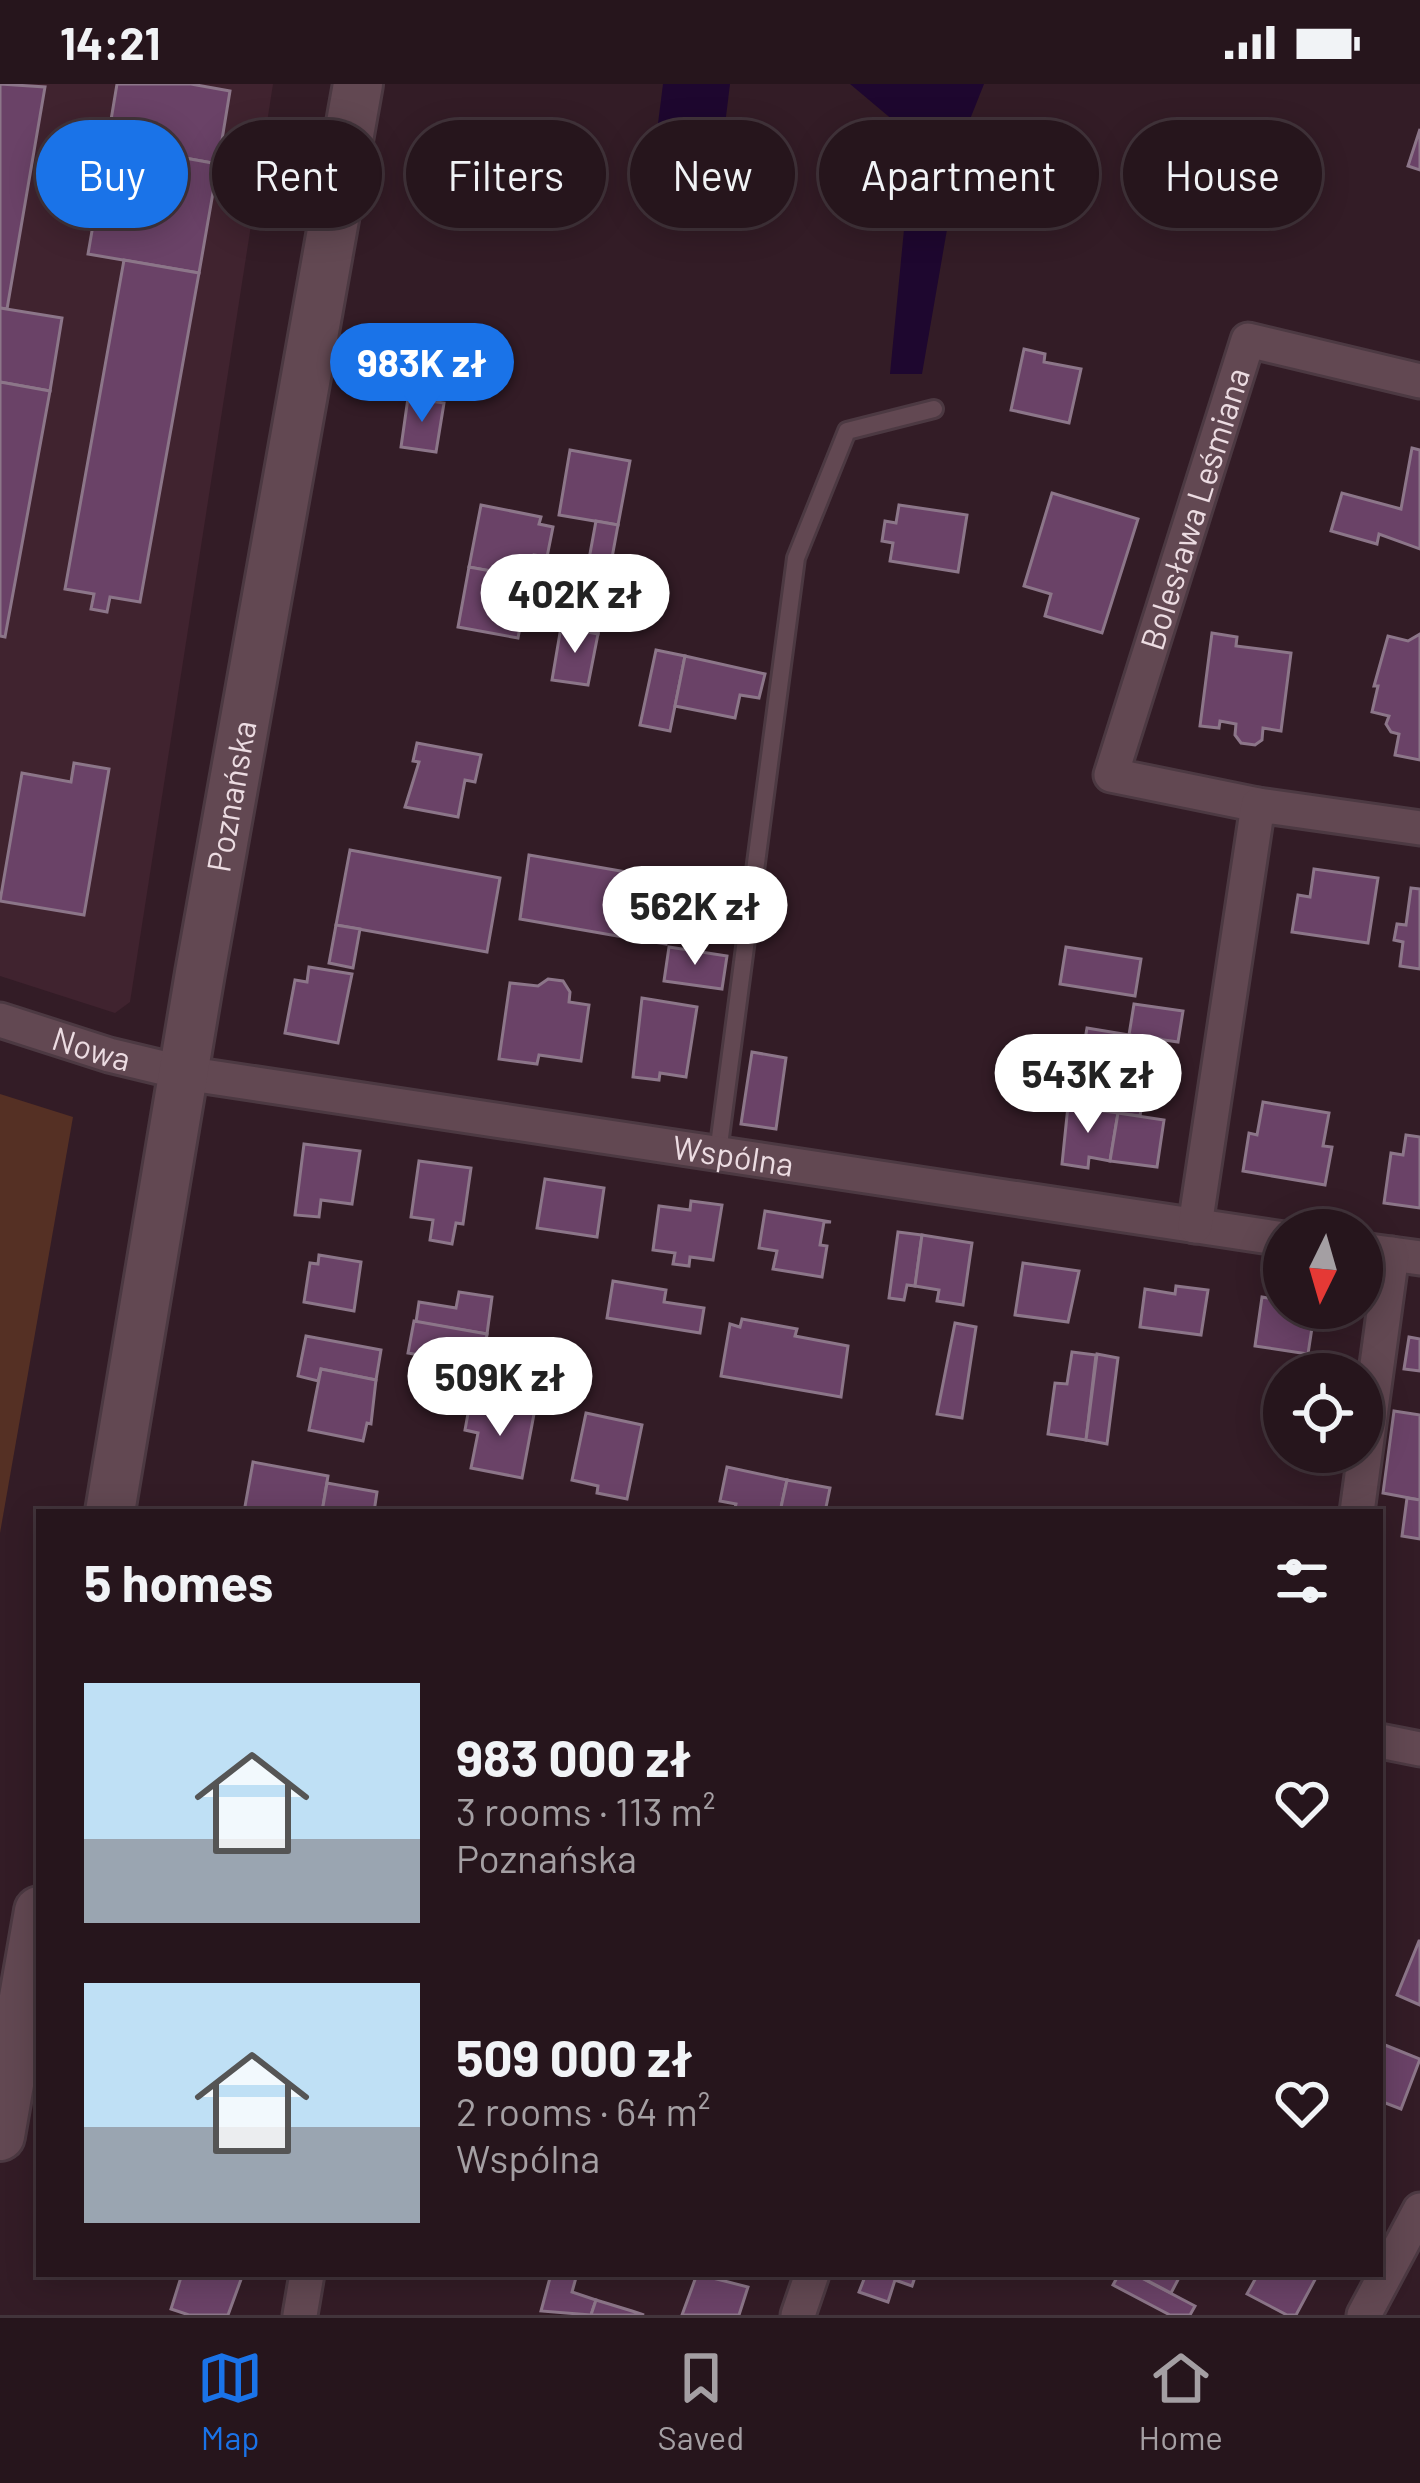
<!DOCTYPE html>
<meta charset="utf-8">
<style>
body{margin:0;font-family:Barlow,sans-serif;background:#2e1e25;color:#f1f3f6;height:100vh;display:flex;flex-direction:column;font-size:45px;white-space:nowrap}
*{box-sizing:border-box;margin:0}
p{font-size:39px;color:#a49fa3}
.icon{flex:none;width:66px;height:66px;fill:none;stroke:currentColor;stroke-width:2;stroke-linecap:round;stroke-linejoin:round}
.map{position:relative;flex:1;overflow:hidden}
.drawer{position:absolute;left:36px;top:1425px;width:1347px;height:768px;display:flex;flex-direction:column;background:#26151c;border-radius:0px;box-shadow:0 6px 30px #0003,0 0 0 3px #42343b}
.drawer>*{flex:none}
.guide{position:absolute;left:36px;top:36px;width:1350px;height:108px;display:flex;gap:24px}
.needle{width:78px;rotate:185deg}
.tools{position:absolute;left:1263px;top:1125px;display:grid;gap:24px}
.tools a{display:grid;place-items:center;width:120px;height:120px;border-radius:50%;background:#26151c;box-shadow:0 6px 30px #0003,0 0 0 3px #42343b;font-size:60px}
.price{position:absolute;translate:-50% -102px;padding:0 27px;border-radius:42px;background:#fff;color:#222;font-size:39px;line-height:78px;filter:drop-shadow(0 3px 6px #0008)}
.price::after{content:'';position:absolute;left:50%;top:72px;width:36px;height:27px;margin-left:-18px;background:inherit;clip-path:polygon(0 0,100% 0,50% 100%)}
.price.selected{background:#1a73e8;color:#fff}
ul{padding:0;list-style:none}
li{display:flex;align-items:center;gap:36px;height:300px;padding:0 48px}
li span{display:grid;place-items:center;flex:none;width:336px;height:240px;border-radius:0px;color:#555}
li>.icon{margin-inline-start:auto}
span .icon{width:144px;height:144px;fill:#fffc;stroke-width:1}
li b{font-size:51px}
h2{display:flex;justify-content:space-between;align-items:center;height:144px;padding:0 48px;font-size:51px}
.pill{padding:0 42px;border-radius:54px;background:#26151c;box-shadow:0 6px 30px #0003,0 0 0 3px #42343b;font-size:42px;line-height:108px}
.pill.selected{background:#1a73e8;color:#fff}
.status{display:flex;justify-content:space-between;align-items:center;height:84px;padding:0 60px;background:#26151c;direction:ltr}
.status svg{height:33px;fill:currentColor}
.menu{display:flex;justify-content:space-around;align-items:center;height:168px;border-top:3px solid #42343b;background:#26151c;font-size:33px;color:#a49fa3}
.menu a{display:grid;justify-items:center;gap:6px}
.menu .selected{color:#1a73e8}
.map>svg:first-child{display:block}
.built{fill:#40232f}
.green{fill:#553024}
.water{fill:#1e072f}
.building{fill:#6a4267;stroke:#8c7689;stroke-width:3}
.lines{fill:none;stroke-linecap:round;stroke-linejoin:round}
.service-casing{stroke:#4c3942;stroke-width:22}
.minor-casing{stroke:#4c3942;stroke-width:39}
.secondary-casing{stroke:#4c3942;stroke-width:54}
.service{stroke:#624852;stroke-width:16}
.minor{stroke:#624852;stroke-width:33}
.secondary{stroke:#624852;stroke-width:48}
.labels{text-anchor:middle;stroke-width:9;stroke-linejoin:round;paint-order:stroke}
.street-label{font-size:33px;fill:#ecdce2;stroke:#140a0e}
</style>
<div class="status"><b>14:21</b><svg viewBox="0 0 49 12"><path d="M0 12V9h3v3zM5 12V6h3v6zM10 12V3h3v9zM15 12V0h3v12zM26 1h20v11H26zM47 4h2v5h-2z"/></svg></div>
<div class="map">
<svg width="1420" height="2231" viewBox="0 0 1420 2231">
<rect width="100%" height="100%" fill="#331c26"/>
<polygon class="built" points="0,0 273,0 130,918 115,929 0,892"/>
<polygon class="green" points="0,1010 73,1033 0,1449"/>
<g class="water">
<polygon points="663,0 730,0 717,106 651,95"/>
<polygon points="850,0 984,0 963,53 922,290 890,290 913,53"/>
</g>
<g class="building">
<polygon points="0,0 45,3 7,225 0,224"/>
<polygon points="117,0 191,0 230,7 218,80 107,60"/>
<polygon points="1420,45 1420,86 1408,82"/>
<polygon points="107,60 218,80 199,189 88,170"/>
<polygon points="124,176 199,189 140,518 110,513 107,528 91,525 94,510 65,505"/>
<polygon points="0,224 62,234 50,307 0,298"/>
<polygon points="1024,265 1045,270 1044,278 1081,285 1069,339 1011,326"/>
<polygon points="0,298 50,307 5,553 0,552"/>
<polygon points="408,314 444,319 436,368 401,363"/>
<polygon points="1412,364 1420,366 1420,465 1379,450 1377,460 1331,447 1342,409 1401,425"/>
<polygon points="570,366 630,377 618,441 559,431"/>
<polygon points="1052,409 1138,435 1102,549 1045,532 1051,510 1024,502"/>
<polygon points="481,421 541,433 539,440 553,443 547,473 534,471 529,494 469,483"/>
<polygon points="899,421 967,431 958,488 890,477 893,459 882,457 885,437 896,439"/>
<polygon points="596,437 618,441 598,550 576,546"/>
<polygon points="469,483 529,494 518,554 458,543"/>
<polygon points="561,543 598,550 588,601 552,596"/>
<polygon points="1212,549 1237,553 1236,562 1291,569 1281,647 1263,644 1262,656 1255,661 1241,659 1235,651 1236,640 1220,637 1219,644 1200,642"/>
<polygon points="1420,550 1420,676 1395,671 1399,650 1391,648 1386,640 1389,632 1372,628 1378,602 1374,602 1388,552 1408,557"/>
<polygon points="656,566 685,572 670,647 640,641"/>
<polygon points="685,572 765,590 759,614 740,611 735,634 675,622"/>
<polygon points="417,659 481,671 475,698 465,696 458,733 405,723 419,678 413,677"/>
<polygon points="74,679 109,685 84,831 0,817 22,689 71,698"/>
<polygon points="350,766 500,794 487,868 336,841"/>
<polygon points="529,771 632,789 623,853 520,835"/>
<polygon points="1314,785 1378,794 1368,859 1292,848 1298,811 1310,813"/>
<polygon points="632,789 675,797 666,860 623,853"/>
<polygon points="1411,804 1420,805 1420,885 1400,882 1403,858 1394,856 1397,840 1406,841"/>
<polygon points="336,841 360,845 353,884 329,879"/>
<polygon points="669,863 727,872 722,905 664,897"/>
<polygon points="1066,863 1141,875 1135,912 1060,900"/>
<polygon points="309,883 352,890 338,959 285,949 295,896 307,898"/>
<polygon points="548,895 563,897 570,908 569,918 589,921 581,977 539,971 537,980 499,975 510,899 538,902"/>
<polygon points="642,914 697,923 686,993 660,989 659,996 633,993"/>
<polygon points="1134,920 1183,927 1178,958 1129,951"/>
<polygon points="1087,944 1129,951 1118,1029 1101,1026 1101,984 1087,982 1090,968 1083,967"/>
<polygon points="1129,951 1160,955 1151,1008 1144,1007 1140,1032 1118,1029"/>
<polygon points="752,968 786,974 776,1045 741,1040"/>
<polygon points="1263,1018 1329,1029 1323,1062 1332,1063 1325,1101 1243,1087 1249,1049 1257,1051"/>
<polygon points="1068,1022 1118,1029 1110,1077 1089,1073 1088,1084 1062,1080"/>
<polygon points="1118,1029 1164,1036 1157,1083 1110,1077"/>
<polygon points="1406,1051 1420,1053 1420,1124 1384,1119 1391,1069 1403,1071"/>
<polygon points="304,1060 360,1067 352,1120 321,1116 319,1133 295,1131"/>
<polygon points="419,1077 471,1084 463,1140 456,1139 452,1160 430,1156 433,1136 411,1133"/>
<polygon points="545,1095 604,1104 597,1153 537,1144"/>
<polygon points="691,1117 722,1121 713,1176 690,1173 689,1182 673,1180 675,1169 653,1166 659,1122 690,1126"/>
<polygon points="765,1127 831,1138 824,1138 820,1161 827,1162 822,1193 773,1185 777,1167 759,1164"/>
<polygon points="898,1148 922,1151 915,1202 907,1201 904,1216 889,1214"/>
<polygon points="922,1151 972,1159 963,1221 937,1217 939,1206 915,1202"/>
<polygon points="319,1171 361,1178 354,1227 304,1218 310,1179 318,1180"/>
<polygon points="1023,1179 1079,1187 1068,1238 1015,1231"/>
<polygon points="613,1197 666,1206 664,1218 704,1224 700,1249 607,1234"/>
<polygon points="1176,1202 1208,1206 1201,1251 1140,1243 1145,1205 1175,1210"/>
<polygon points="459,1208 492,1213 487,1250 416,1238 419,1218 456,1224"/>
<polygon points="1262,1213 1284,1217 1284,1224 1315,1224 1308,1270 1255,1262"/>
<polygon points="742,1235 797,1245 795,1252 848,1262 841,1313 721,1292 730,1240 740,1243"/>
<polygon points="414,1237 487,1250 484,1271 467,1268 465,1279 408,1269"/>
<polygon points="955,1239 976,1243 962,1334 937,1330"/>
<polygon points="306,1252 381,1266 376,1296 321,1285 318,1297 298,1292"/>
<polygon points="1409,1253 1420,1255 1420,1287 1404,1285"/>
<polygon points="1072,1268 1096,1271 1086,1356 1048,1350 1055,1299 1067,1300"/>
<polygon points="1097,1270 1118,1274 1107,1360 1086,1356"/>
<polygon points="321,1285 376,1296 371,1340 367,1339 363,1357 309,1346"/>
<polygon points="484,1320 534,1330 522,1394 471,1384 478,1349 465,1346 469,1324 482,1327"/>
<polygon points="1394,1327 1420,1331 1420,1416 1383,1409"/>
<polygon points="586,1329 642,1341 627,1415 597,1409 598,1402 572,1396"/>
<polygon points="253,1378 328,1392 322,1428 244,1428"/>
<polygon points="727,1383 787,1396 780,1428 734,1428 736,1420 720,1417"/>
<polygon points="787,1396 830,1404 825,1428 780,1428"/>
<polygon points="327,1399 377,1408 374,1428 322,1428"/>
<polygon points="1407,1414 1420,1416 1420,1455 1402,1452"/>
<polygon points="1419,1857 1420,1857 1420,1921 1397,1911"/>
<polygon points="1380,1959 1420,1975 1401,2025 1380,2017"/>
<polygon points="182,2190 243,2190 228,2231 189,2231 171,2225"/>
<polygon points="551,2190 577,2190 572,2208 596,2216 591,2231 541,2227"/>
<polygon points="697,2190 748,2203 739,2231 682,2231"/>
<polygon points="866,2190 916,2190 912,2202 895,2196 888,2218 859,2208"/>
<polygon points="1119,2190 1134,2190 1195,2222 1190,2231 1170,2231 1113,2201"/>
<polygon points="1135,2190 1181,2190 1171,2209"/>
<polygon points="1258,2190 1318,2190 1296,2231 1287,2231 1247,2210"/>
<polygon points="596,2216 632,2227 644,2231 591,2231"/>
</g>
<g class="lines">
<defs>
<polyline id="service" points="718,1069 796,474 847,347 934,325"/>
<g id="minor">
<path id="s1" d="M1258,721L1111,691L1248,256L1420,297"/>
<path id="s2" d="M0,936L109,971L184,989L1284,1155"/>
<polyline points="1195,1142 1258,721 1420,744"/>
<polyline points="1362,1166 1420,1174"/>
<polyline points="1357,1428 1392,1170"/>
<polyline points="1380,1657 1420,1665"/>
<polyline points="300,2231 307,2190"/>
<polyline points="798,2231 812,2190"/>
<polyline points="1364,2231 1420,2126"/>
</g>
<g id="secondary">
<path id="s3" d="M110,1428L200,889L358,0"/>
<polyline points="0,2052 39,1827"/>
</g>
</defs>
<use href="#service" class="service-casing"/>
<use href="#minor" class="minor-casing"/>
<use href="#secondary" class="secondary-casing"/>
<use href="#service" class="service"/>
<use href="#minor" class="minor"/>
<use href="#secondary" class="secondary"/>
</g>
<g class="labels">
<g class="street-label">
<text dy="12" stroke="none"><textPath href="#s1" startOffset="429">Bolesława Leśmiana</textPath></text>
<text dy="12" stroke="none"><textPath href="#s3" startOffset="726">Poznańska</textPath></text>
<text dy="12" stroke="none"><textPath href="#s2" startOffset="96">Nowa</textPath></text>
<text dy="12" stroke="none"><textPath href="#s2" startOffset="747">Wspólna</textPath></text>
</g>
</g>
</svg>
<div class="tools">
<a><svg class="needle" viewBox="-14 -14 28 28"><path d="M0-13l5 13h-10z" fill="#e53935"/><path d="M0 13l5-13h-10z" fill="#a49fa3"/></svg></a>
<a><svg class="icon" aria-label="locate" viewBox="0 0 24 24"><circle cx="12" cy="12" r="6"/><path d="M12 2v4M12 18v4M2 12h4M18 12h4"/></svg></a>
</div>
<b class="price selected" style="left:422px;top:341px">983K zł</b>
<b class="price" style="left:575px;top:572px">402K zł</b>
<b class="price" style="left:695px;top:884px">562K zł</b>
<b class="price" style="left:1088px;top:1052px">543K zł</b>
<b class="price" style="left:500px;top:1355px">509K zł</b>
<div class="guide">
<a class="pill selected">Buy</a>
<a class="pill">Rent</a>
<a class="pill">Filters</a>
<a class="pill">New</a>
<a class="pill">Apartment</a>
<a class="pill">House</a>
</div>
<section class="drawer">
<h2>5 homes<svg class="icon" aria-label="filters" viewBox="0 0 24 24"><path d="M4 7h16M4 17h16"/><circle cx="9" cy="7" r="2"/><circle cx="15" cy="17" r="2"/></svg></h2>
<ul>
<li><span style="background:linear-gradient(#bfe0f5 65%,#9aa5b1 0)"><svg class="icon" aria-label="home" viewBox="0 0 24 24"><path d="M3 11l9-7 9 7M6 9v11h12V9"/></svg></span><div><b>983 000 zł</b><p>3 rooms · 113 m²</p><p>Poznańska</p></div><svg class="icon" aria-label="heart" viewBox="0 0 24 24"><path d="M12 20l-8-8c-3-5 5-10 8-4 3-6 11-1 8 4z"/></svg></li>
<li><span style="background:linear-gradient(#bfe0f5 60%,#9aa5b1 0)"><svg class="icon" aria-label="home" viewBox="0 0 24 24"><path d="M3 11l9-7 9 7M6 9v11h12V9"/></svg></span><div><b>509 000 zł</b><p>2 rooms · 64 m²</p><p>Wspólna</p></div><svg class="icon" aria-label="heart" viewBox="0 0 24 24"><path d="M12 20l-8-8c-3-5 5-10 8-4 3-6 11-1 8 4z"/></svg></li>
</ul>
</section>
</div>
<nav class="menu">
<a class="selected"><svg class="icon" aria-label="map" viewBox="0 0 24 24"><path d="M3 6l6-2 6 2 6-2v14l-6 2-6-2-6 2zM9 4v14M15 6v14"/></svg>Map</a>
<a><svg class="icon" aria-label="saved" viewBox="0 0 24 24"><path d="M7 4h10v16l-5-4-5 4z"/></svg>Saved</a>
<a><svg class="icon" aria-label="home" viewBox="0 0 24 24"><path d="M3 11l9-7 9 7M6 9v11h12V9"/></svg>Home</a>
</nav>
